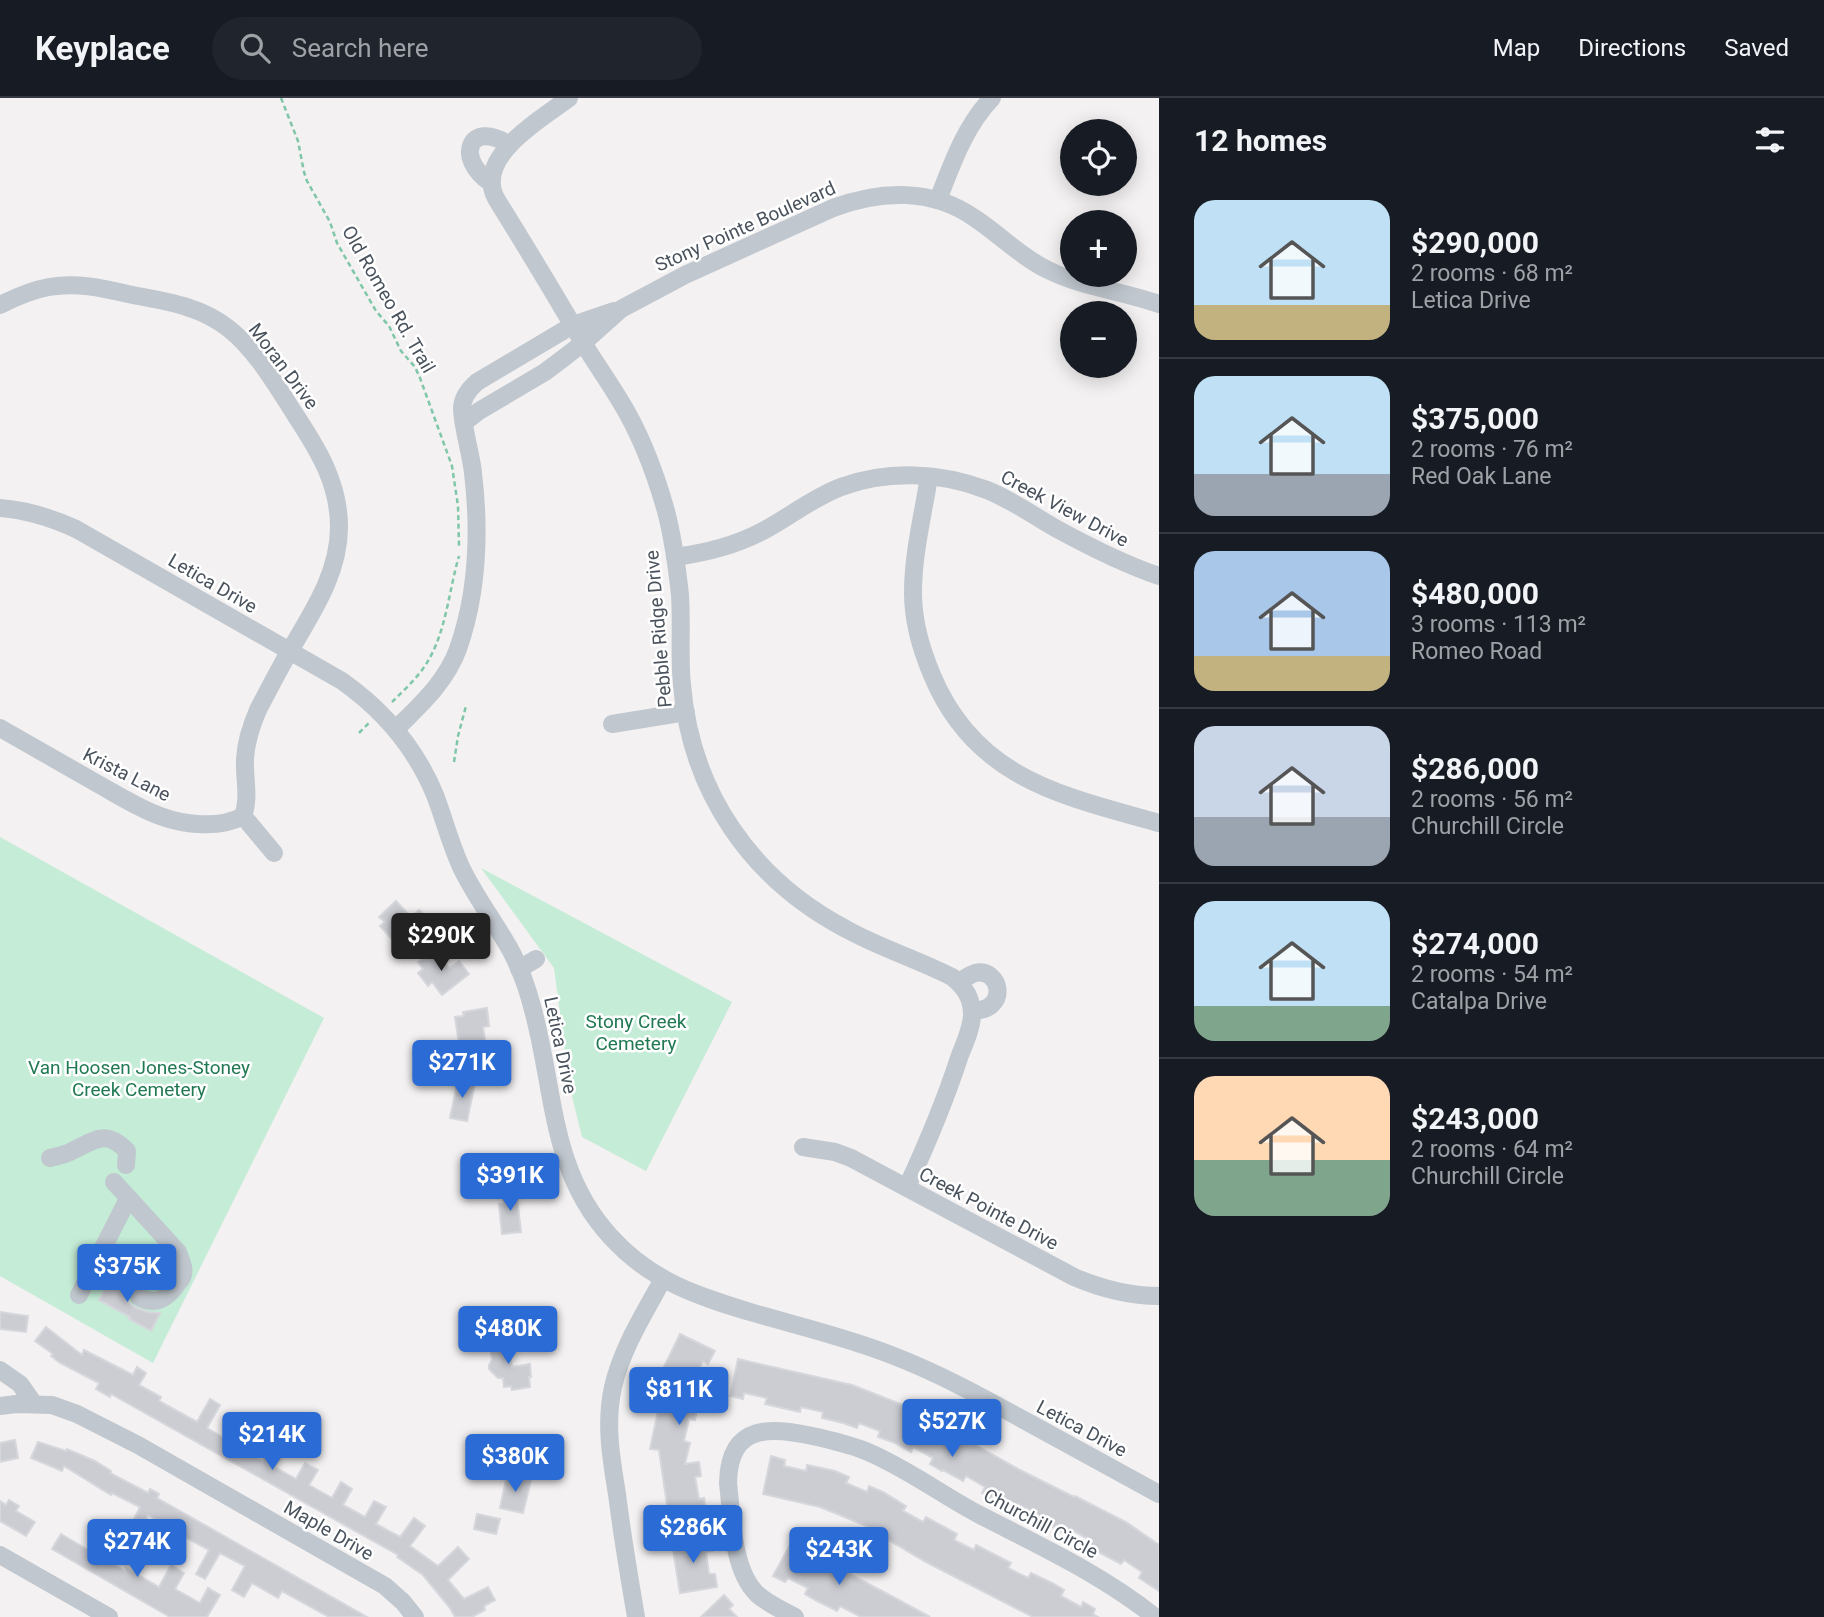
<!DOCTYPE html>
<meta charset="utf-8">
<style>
body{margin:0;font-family:Roboto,sans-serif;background:#20242c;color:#f1f3f6;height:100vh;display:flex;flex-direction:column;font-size:26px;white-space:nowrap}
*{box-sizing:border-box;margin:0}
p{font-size:23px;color:#9ea1a6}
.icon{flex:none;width:38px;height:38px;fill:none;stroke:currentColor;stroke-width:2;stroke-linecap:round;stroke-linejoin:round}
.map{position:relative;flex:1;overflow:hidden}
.drawer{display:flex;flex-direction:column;background:#171b24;width:665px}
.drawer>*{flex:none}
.fabs{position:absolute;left:1060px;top:21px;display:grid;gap:14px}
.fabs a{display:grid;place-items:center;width:77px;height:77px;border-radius:50%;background:#171b24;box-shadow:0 4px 18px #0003;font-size:35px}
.price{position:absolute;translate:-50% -60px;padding:0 16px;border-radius:7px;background:#2a6bd5;color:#fff;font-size:23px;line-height:46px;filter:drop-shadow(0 2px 4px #0008)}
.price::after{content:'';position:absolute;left:50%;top:42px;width:21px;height:16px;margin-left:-10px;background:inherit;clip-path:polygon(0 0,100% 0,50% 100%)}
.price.on{background:#222;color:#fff}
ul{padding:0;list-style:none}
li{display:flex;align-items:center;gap:21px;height:175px;padding:0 35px}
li+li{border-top:2px solid #363941}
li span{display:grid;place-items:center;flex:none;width:196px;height:140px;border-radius:21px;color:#555}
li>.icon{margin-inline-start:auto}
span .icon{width:84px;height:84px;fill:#fffc;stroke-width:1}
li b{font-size:30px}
h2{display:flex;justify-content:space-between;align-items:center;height:84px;padding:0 35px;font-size:30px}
header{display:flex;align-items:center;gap:42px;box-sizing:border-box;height:98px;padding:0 35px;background:#171b24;border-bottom:2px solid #363941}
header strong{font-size:33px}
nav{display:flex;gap:38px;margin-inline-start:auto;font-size:24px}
.search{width:490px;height:63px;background:#20242c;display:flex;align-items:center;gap:18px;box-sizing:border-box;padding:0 24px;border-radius:38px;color:#9ea1a6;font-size:26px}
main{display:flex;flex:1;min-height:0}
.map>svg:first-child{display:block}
.green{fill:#c4ecd6}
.building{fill:#cbcdd3;stroke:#d6d7dc;stroke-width:2}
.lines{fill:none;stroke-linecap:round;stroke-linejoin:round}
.path{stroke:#7fc7a8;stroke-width:2.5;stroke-dasharray:5 3.5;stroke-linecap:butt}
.minor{stroke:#c0c7ce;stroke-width:18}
.labels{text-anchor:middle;stroke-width:5;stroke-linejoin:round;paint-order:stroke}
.street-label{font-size:19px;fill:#4a535d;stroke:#fff}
.park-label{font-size:19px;fill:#207952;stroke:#fff}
</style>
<header>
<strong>Keyplace</strong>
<div class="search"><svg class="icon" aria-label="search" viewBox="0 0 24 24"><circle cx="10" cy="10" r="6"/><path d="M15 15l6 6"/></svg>Search here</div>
<nav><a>Map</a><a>Directions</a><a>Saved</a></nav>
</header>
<main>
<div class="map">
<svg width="1159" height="1519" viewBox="0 0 1159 1519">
<rect width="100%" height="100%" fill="#f3f1f1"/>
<g class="green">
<polygon points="0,739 324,920 153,1265 0,1178"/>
<polygon points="481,770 732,904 646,1073 582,1039 570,990 554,870"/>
</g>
<g class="building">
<polygon points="396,803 411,819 419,812 431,824 406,847 395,836 391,840 380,828 385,824 379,819"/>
<polygon points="435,852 449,870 459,863 469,876 442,897 432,884 428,888 418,875 423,871 418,864"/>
<polygon points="487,910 489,928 483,929 486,949 460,953 455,919 464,918 463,914"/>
<polygon points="458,982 475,985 467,1023 450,1020"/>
<polygon points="516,1091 521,1134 502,1136 499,1106 504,1106 502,1093"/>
<polygon points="115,1178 133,1188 127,1199 129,1205 134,1209 148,1214 160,1215 151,1233 129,1221 130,1219 99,1202 106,1189 108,1190"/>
<polygon points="0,1214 28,1218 26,1234 0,1231"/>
<polygon points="46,1229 82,1257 84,1252 133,1277 137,1269 146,1275 139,1287 161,1299 159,1303 197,1324 210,1301 220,1307 207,1330 263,1363 274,1343 286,1349 275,1369 296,1381 305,1365 318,1372 309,1387 332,1400 341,1384 352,1391 343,1407 365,1419 374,1403 386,1409 376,1426 400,1439 414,1420 425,1428 410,1448 438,1468 458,1449 469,1461 448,1482 464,1501 488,1489 495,1502 484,1508 485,1512 472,1519 455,1519 450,1510 423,1477 397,1459 398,1457 111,1296 110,1299 96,1291 99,1285 60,1265 51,1258 53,1256 35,1243"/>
<polygon points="680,1236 715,1253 708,1266 703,1263 692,1284 697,1286 687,1306 698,1308 695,1322 689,1321 684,1343 690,1345 685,1366 699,1364 701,1378 695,1379 699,1401 704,1400 706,1414 669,1420 659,1352 650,1351 664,1285 658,1281"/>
<polygon points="508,1239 512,1269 530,1266 531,1279 529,1279 530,1289 512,1292 511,1288 504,1289 503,1280 498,1280 489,1271 489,1267 492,1262 489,1241"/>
<polygon points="738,1261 852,1287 908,1309 1020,1372 1074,1399 1075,1398 1126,1424 1159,1447 1159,1493 1139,1480 1142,1474 1124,1462 1121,1466 1089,1449 1092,1443 1072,1432 1069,1438 1049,1427 1048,1429 1035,1422 1038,1417 1018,1406 1015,1411 995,1401 995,1402 982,1395 985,1389 966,1378 963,1383 943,1372 942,1373 930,1366 933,1360 913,1349 911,1354 895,1345 878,1339 880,1333 859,1325 857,1330 843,1325 822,1320 823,1314 801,1309 800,1314 765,1306 767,1300 744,1295 743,1301 730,1298"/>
<polygon points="15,1342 18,1360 0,1364 0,1345"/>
<polygon points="38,1344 66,1353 67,1351 95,1363 111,1373 110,1375 148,1395 150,1391 159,1396 157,1400 367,1519 329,1519 282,1493 278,1500 252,1485 244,1499 232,1492 245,1468 220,1455 205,1481 196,1476 209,1452 185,1439 173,1460 160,1453 172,1431 148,1417 141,1430 132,1425 140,1409 112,1395 111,1397 64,1368 62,1373 31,1360"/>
<polygon points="771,1358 785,1362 784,1368 806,1373 807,1367 835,1373 849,1379 846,1385 867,1394 869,1388 883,1394 906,1408 903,1413 923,1424 926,1419 957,1436 954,1442 974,1452 976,1447 1011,1465 1008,1470 1028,1480 1031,1475 1052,1485 1064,1492 1061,1498 1081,1509 1083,1504 1095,1511 1093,1516 1098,1519 1033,1519 926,1464 875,1434 876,1432 820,1409 763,1396"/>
<polygon points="507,1377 531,1382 523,1415 500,1410"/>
<polygon points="9,1402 19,1408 16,1413 35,1424 26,1438 0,1423 0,1403 6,1407"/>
<polygon points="477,1416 500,1421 496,1436 474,1431"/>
<polygon points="102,1428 116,1437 103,1460 125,1473 126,1470 159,1489 171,1467 184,1475 175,1491 200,1505 208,1490 220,1497 207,1519 170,1519 52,1451 61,1436 88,1452"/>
<polygon points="710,1439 712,1453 706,1454 709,1476 715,1476 717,1489 680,1495 672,1445"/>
<polygon points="791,1445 895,1500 930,1519 861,1519 840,1508 837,1513 817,1503 805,1496 808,1490 788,1480 785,1484 773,1478"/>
<polygon points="724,1497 733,1507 729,1511 737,1519 701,1519"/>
</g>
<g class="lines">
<g class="path">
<polyline points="281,0 298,43 304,74 307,83 330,124 337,145 376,213 389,228 401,253 415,269 420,280 452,368 458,408 459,448"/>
<path d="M392,604C402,594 413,584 422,572C446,540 448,495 459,458"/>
<polyline points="359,635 369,625"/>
<polyline points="454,664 458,638 466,608"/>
</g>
<g class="minor">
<path d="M569,0C544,19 488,51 492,87C492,94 496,101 500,107C528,152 555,197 582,243C594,263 607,281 619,301C641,336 655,374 666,413C673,440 677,469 680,497C682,527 679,557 682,587C691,694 751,781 846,831C880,850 917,861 952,879C964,888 972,900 972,916C972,929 965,945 960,957C945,1003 927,1046 907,1089"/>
<path d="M491,85C453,59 471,21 509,47"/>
<path d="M938,102C952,66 965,28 992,0"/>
<path d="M0,207C16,199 32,192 49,189C76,184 102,190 128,196C163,203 199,207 228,230C256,252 276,287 296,318C319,353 339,386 339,429C339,475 313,513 291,551C279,571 269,591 258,612C251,628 246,644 245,661C244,681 250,699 243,718L274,755"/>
<path d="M465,324L479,313L545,274L561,262L583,245L621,211L685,177L833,110C881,92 933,90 976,121C1000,137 1020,158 1046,171C1081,189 1122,193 1159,206"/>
<path d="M929,379C923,417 913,455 913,495C913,524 921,551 932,577C975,681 1063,698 1159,725"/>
<path d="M0,410C26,412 52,420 76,431L342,583C383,612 416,651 435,697C445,723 451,749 463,773C477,801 496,826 511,853C521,872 528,892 533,912C555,993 550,1072 610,1138C651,1184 700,1199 757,1216C802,1229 849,1240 894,1258C938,1275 980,1298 1022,1321C1068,1346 1113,1371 1159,1396"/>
<path d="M675,459C705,455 734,448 761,434C788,420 812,400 841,389C887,372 941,374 987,392C1012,402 1034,418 1057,431C1090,449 1123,466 1159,478"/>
<polyline points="612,626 686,614"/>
<path d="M0,630C33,649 65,667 98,686C118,697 138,710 160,718C184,727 220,731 243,718"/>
<path d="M396,631C420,607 446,584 458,551C478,494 480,434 473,375C471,355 463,332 462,311C462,299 469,291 477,284L573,227L614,213"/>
<polyline points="519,871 536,861"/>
<path d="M959,884C964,881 969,877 975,875C1000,869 1011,912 972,913"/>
<path d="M803,1049L835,1054L851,1060L1074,1179C1102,1191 1128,1198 1159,1198"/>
<path d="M50,1060C57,1058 65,1057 72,1053C95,1042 106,1031 127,1053L126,1067"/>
<path d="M114,1084L178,1154C180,1161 185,1169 183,1176C183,1179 179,1184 177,1186C167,1201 155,1208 139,1199"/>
<polyline points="79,1197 128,1101"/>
<polyline points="0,1272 20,1286 34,1306"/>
<polyline points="0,1308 16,1306 52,1307 77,1316 138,1347 385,1488 403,1504 415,1519"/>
<polyline points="0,1457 109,1519"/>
<path d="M636,1519C629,1478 622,1437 617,1396C611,1360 605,1325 613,1289C622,1250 644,1216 663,1181"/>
<path d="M795,1519C782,1512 768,1506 757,1496C732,1472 732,1418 728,1385C729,1324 772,1329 817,1339C834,1343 852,1347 868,1354C908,1371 942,1397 980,1417C1040,1448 1101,1476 1155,1519"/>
</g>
</g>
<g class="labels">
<g class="street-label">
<text transform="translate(745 128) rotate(-24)" y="7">Stony Pointe Boulevard</text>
<text transform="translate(389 201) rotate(60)" y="7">Old Romeo Rd. Trail</text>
<text transform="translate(284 268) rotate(53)" y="7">Moran Drive</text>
<text transform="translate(1065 410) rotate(28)" y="7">Creek View Drive</text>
<text transform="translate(213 485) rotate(30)" y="7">Letica Drive</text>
<text transform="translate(658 531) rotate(-95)" y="7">Pebble Ridge Drive</text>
<text transform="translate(127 676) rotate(27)" y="7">Krista Lane</text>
<text transform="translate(561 947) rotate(78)" y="7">Letica Drive</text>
<text transform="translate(989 1110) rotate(28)" y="7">Creek Pointe Drive</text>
<text transform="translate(1082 1330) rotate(28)" y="7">Letica Drive</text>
<text transform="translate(1041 1425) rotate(28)" y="7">Churchill Circle</text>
<text transform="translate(329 1432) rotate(30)" y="7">Maple Drive</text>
</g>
<g class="park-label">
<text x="636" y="930">Stony Creek<tspan x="636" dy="22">Cemetery</tspan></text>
<text x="139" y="976">Van Hoosen Jones-Stoney<tspan x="139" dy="22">Creek Cemetery</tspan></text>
</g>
</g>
</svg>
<div class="fabs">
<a><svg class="icon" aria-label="locate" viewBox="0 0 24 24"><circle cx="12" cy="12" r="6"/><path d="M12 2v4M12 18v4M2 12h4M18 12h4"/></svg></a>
<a>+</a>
<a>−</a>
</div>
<b class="price on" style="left:441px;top:875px">$290K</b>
<b class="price" style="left:462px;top:1002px">$271K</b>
<b class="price" style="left:510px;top:1115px">$391K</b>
<b class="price" style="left:127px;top:1206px">$375K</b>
<b class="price" style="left:508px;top:1268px">$480K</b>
<b class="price" style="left:679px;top:1329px">$811K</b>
<b class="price" style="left:952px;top:1361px">$527K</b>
<b class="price" style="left:272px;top:1374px">$214K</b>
<b class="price" style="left:515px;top:1396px">$380K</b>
<b class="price" style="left:693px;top:1467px">$286K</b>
<b class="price" style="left:137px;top:1481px">$274K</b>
<b class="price" style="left:839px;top:1489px">$243K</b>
</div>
<section class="drawer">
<h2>12 homes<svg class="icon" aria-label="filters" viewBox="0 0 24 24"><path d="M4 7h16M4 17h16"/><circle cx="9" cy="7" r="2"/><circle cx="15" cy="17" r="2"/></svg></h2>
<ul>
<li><span style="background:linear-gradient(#bfe0f5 75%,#c2b280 0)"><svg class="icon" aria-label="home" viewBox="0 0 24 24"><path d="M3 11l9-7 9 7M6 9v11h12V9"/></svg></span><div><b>$290,000</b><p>2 rooms · 68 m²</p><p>Letica Drive</p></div></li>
<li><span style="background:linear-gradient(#bfe0f5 70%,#9aa5b1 0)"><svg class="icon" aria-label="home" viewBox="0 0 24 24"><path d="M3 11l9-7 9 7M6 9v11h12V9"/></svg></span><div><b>$375,000</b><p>2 rooms · 76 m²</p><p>Red Oak Lane</p></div></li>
<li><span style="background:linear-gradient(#a9c7e8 75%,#c2b280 0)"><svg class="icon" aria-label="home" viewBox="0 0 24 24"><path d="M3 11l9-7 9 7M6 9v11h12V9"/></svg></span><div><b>$480,000</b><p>3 rooms · 113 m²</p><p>Romeo Road</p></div></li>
<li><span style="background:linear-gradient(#c9d6e8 65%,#9aa5b1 0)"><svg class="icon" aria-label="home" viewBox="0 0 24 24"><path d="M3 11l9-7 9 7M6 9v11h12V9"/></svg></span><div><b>$286,000</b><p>2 rooms · 56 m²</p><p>Churchill Circle</p></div></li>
<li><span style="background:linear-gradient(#bfe0f5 75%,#7fa58c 0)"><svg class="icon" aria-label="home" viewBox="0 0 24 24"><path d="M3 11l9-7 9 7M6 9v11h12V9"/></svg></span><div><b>$274,000</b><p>2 rooms · 54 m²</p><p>Catalpa Drive</p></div></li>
<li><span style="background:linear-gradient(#ffd9b3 60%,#7fa58c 0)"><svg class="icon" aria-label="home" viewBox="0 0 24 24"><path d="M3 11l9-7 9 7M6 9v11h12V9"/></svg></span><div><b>$243,000</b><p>2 rooms · 64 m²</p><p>Churchill Circle</p></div></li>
</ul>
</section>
</main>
